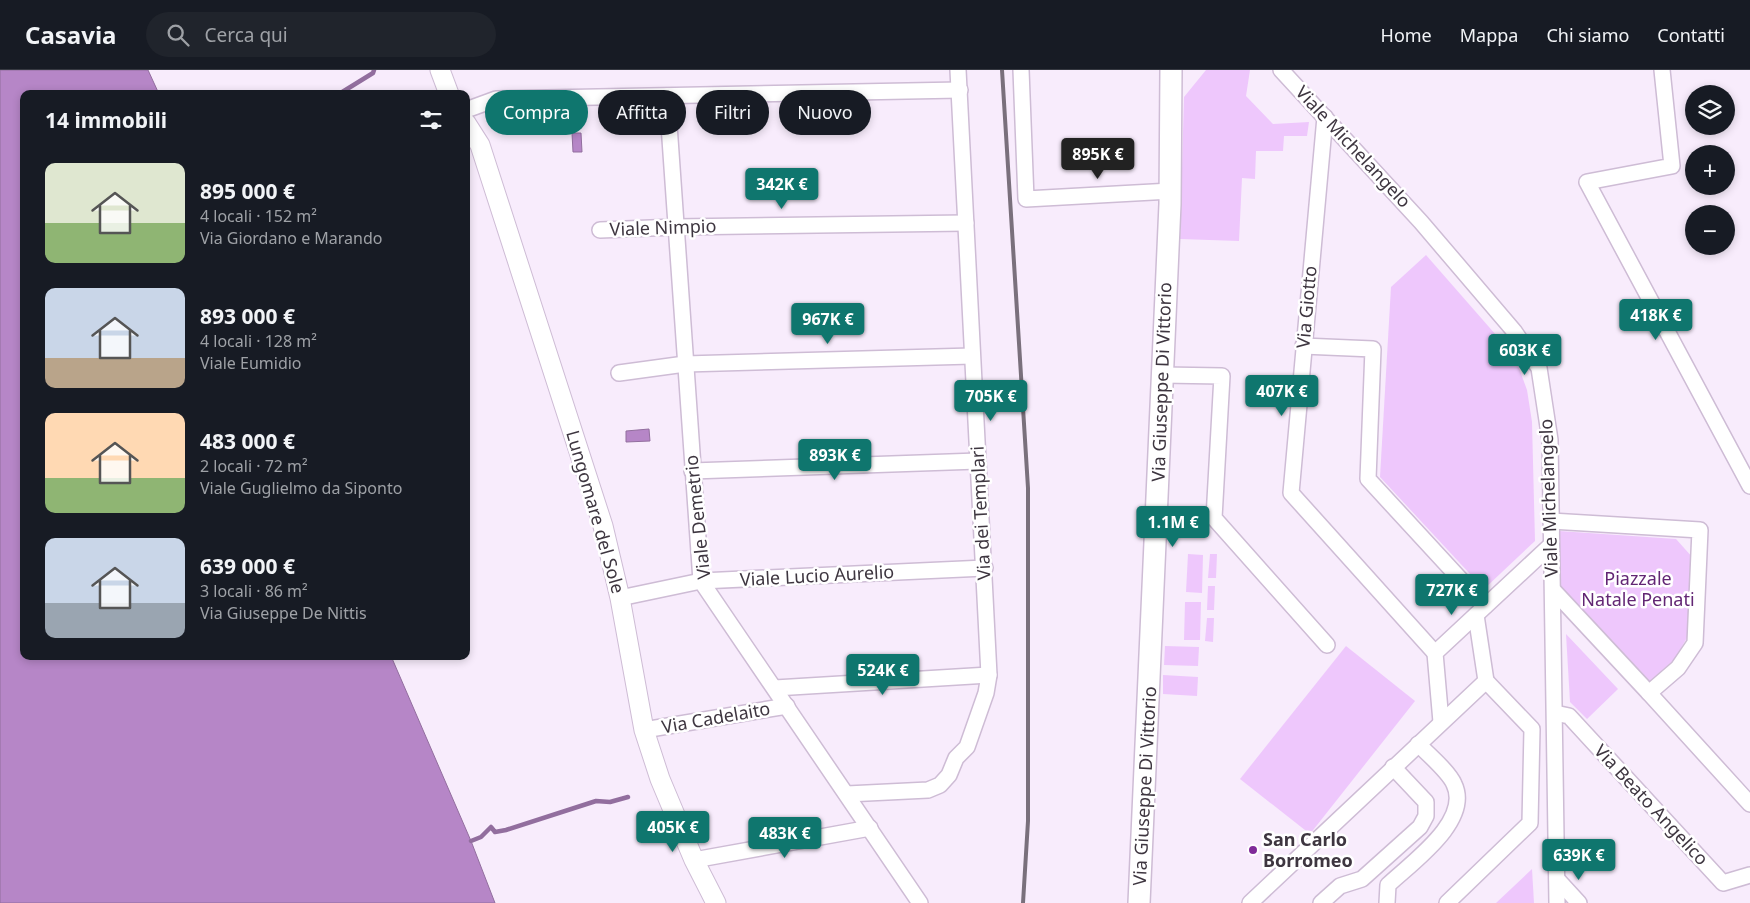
<!DOCTYPE html>
<html lang="it">
<meta charset="utf-8">
<style>
body{margin:0;font-family:"Noto Sans",sans-serif;background:#20242c;color:#f1f3f6;height:100vh;display:flex;flex-direction:column;font-size:19px;white-space:nowrap}
*{box-sizing:border-box;margin:0}
p{font-size:16px;color:#9ea1a6}
.icon{flex:none;width:28px;height:28px;fill:none;stroke:currentColor;stroke-width:2;stroke-linecap:round;stroke-linejoin:round}
.map{position:relative;flex:1;overflow:hidden}
.side{position:absolute;left:20px;top:20px;width:450px;height:570px;display:flex;flex-direction:column;background:#171b24;border-radius:10px;box-shadow:0 2px 8px #0003}
.side>*{flex:none}
.top-card{position:absolute;left:485px;top:20px;width:475px;height:45px;display:flex;gap:10px}
.tools{position:absolute;left:1685px;top:15px;display:grid;gap:10px}
.tools a{display:grid;place-items:center;width:50px;height:50px;border-radius:50%;background:#171b24;box-shadow:0 2px 8px #0003;font-size:25px}
.price{position:absolute;translate:-50% -42px;padding:0 11px;border-radius:5px;background:#0f766e;color:#fff;font-size:16px;line-height:32px;filter:drop-shadow(0 1px 2px #0008)}
.price::after{content:'';position:absolute;left:50%;top:30px;width:15px;height:11px;margin-left:-8px;background:inherit;clip-path:polygon(0 0,100% 0,50% 100%)}
.price.current{background:#222;color:#fff}
ul{padding:0;list-style:none}
li{display:flex;align-items:center;gap:15px;height:125px;padding:0 25px}
li span{display:grid;place-items:center;flex:none;width:140px;height:100px;border-radius:10px;color:#555}
li>.icon{margin-inline-start:auto}
span .icon{width:60px;height:60px;fill:#fffc;stroke-width:1}
li b{font-size:21px}
h2{display:flex;justify-content:space-between;align-items:center;height:60px;padding:0 25px;font-size:21px}
.tag{padding:0 18px;border-radius:22px;background:#171b24;box-shadow:0 2px 8px #0003;font-size:18px;line-height:45px}
.tag.current{background:#0f766e;color:#fff}
header{display:flex;align-items:center;gap:30px;box-sizing:border-box;height:70px;padding:0 25px;background:#171b24;border-bottom:1px solid #363941}
header strong{font-size:24px}
nav{display:flex;gap:28px;margin-inline-start:auto;font-size:18px}
.search{width:350px;height:45px;background:#20242c;display:flex;align-items:center;gap:12px;box-sizing:border-box;padding:0 18px;border-radius:28px;color:#9ea1a6;font-size:19px}
.map>svg:first-child{display:block}
.green{fill:#eec7fc}
.water{fill:#b686c7;stroke:#926e9e}
.lines{fill:none;stroke-linecap:round;stroke-linejoin:round}
.stream{stroke:#926e9e;stroke-width:4.5}
.minor-casing{stroke:#cebcd5;stroke-width:18}
.tertiary-casing{stroke:#cebcd5;stroke-width:21}
.secondary-casing{stroke:#cebcd5;stroke-width:24}
.minor{stroke:#fff;stroke-width:15}
.tertiary{stroke:#fff;stroke-width:19}
.secondary{stroke:#fff;stroke-width:21}
.rail{stroke:#7a707c;stroke-width:4}
.poi-dot{fill:#7f2a98;stroke:#fff;stroke-width:2}
.labels{text-anchor:middle;stroke-width:5;stroke-linejoin:round;paint-order:stroke}
.street-label{font-size:18px;fill:#3e3640;stroke:#fff}
.park-label{font-size:18px;fill:#622674;stroke:#fff}
.poi-label{font-size:18px;font-weight:bold;fill:#3e3640;stroke:#fff;text-anchor:start}
</style>
<header>
<strong>Casavia</strong>
<div class="search"><svg class="icon" aria-label="search" viewBox="0 0 24 24"><circle cx="10" cy="10" r="6"/><path d="M15 15l6 6"/></svg>Cerca qui</div>
<nav><a>Home</a><a>Mappa</a><a>Chi siamo</a><a>Contatti</a></nav>
</header>
<div class="map">
<svg width="1750" height="833" viewBox="0 0 1750 833">
<rect width="100%" height="100%" fill="#f8ecfc"/>
<g class="green">
<polygon points="1206,0 1250,0 1246,26 1273,54 1309,52 1307,66 1284,66 1283,81 1256,81 1255,109 1242,108 1239,171 1180,169 1184,27"/>
<polygon points="1426,185 1503,273 1519,298 1527,320 1532,352 1535,471 1484,519 1380,407 1391,217"/>
<polygon points="1559,461 1676,469 1693,488 1689,564 1675,589 1650,611 1559,514"/>
<polygon points="1188,484 1203,485 1202,523 1186,522"/>
<polygon points="1210,484 1217,484 1216,508 1208,508"/>
<polygon points="1208,516 1215,516 1214,540 1207,540"/>
<polygon points="1185,532 1201,532 1200,570 1184,570"/>
<polygon points="1207,548 1214,548 1213,572 1205,571"/>
<polygon points="1566,564 1618,619 1587,649 1570,632"/>
<polygon points="1165,576 1199,577 1198,596 1164,595"/>
<polygon points="1346,576 1415,631 1310,764 1240,709"/>
<polygon points="1163,605 1198,607 1197,626 1163,624"/>
<polygon points="1532,799 1534,833 1496,833"/>
</g>
<g class="water">
<polygon points="0,0 148,0 159,24 24,24 24,586 391,586 471,771 495,833 0,833"/>
<polygon points="572,63 581,63 582,82 573,82"/>
<polygon points="649,359 650,371 626,372 626,361"/>
</g>
<g class="lines">
<g class="stream">
<polyline points="339,24 373,3 374,0"/>
<polyline points="471,771 481,767 491,757 495,762 506,760 596,731 610,732 628,727"/>
</g>
<defs>
<g id="minor">
<polyline points="1021,0 1026,129 1171,121"/>
<polyline points="1281,0 1421,152 1514,261 1539,298 1550,370 1557,833"/>
<polyline points="1662,0 1672,96 1587,112 1750,416"/>
<polyline points="667,26 701,511 920,833"/>
<polyline points="466,40 496,29 960,20"/>
<polyline points="1325,47 1291,423 1435,583"/>
<polyline points="600,160 676,157 966,153"/>
<polyline points="1303,276 1373,279 1368,409 1485,536"/>
<polyline points="619,303 685,294 972,286"/>
<polyline points="1163,305 1222,306 1214,448 1327,575"/>
<polyline points="692,401 978,391"/>
<polyline points="1551,451 1700,460 1695,573 1678,598 1649,623 1750,734"/>
<polyline points="1553,520 1649,623"/>
<polyline points="620,528 701,511 985,498"/>
<polyline points="775,618 989,605"/>
<polyline points="1555,643 1569,646 1723,813 1750,805"/>
<polyline points="1441,652 1435,583 1551,475"/>
<polyline points="644,660 787,636"/>
<polyline points="847,724 928,720 940,715 949,705 956,688 967,677 986,623 989,605 958,0"/>
<polyline points="694,790 870,758"/>
<polyline points="1557,809 1579,833"/>
<polyline points="1250,833 1486,611 1476,545"/>
<polyline points="1321,833 1340,816 1362,809 1420,757 1426,746 1426,732 1393,697"/>
<path d="M1387,833L1388,815C1411,793 1472,751 1454,714C1449,702 1428,684 1418,674"/>
<polyline points="1447,833 1530,753 1532,659 1486,611"/>
</g>
<g id="tertiary">
<polyline points="440,0 449,24"/>
<polyline points="466,53 480,75 603,456 620,528 644,660 660,709 694,790 716,833"/>
</g>
<polyline id="secondary" points="1139,833 1170,134 1171,0"/>
</defs>
<use href="#minor" class="minor-casing"/>
<use href="#tertiary" class="tertiary-casing"/>
<use href="#secondary" class="secondary-casing"/>
<use href="#minor" class="minor"/>
<use href="#tertiary" class="tertiary"/>
<use href="#secondary" class="secondary"/>
<polyline class="rail" points="1002,0 1028,418 1028,751 1023,833"/>
</g>
<circle class="poi-dot" cx="1253" cy="780" r="5"/>
<g class="labels">
<g class="street-label">
<text transform="translate(1353 77) rotate(47)" y="6">Viale Michelangelo</text>
<text transform="translate(663 158) rotate(-2)" y="6">Viale Nimpio</text>
<text transform="translate(1307 237) rotate(-85)" y="6">Via Giotto</text>
<text transform="translate(1162 312) rotate(-88)" y="6">Via Giuseppe Di Vittorio</text>
<text transform="translate(1549 428) rotate(-92)" y="6">Viale Michelangelo</text>
<text transform="translate(595 442) rotate(74)" y="6">Lungomare del Sole</text>
<text transform="translate(981 443) rotate(-93)" y="6">Via dei Templari</text>
<text transform="translate(698 447) rotate(-96)" y="6">Viale Demetrio</text>
<text transform="translate(817 506) rotate(-3)" y="6">Viale Lucio Aurelio</text>
<text transform="translate(716 648) rotate(-10)" y="6">Via Cadelaito</text>
<text transform="translate(1145 716) rotate(-87)" y="6">Via Giuseppe Di Vittorio</text>
<text transform="translate(1651 735) rotate(47)" y="6">Via Beato Angelico</text>
</g>
<g class="park-label">
<text x="1638" y="515">Piazzale<tspan x="1638" dy="21">Natale Penati</tspan></text>
</g>
<g class="poi-label">
<text x="1263" y="776">San Carlo<tspan x="1263" dy="21">Borromeo</tspan></text>
</g>
</g>
</svg>
<div class="tools">
<a><svg class="icon" aria-label="layers" viewBox="0 0 24 24"><path d="M12 4l9 5-9 5-9-5zM3 14l9 5 9-5"/></svg></a>
<a>+</a>
<a>−</a>
</div>
<b class="price current" style="left:1098px;top:110px">895K €</b>
<b class="price" style="left:782px;top:140px">342K €</b>
<b class="price" style="left:1656px;top:271px">418K €</b>
<b class="price" style="left:828px;top:275px">967K €</b>
<b class="price" style="left:1525px;top:306px">603K €</b>
<b class="price" style="left:1282px;top:347px">407K €</b>
<b class="price" style="left:991px;top:352px">705K €</b>
<b class="price" style="left:835px;top:411px">893K €</b>
<b class="price" style="left:1173px;top:478px">1.1M €</b>
<b class="price" style="left:1452px;top:546px">727K €</b>
<b class="price" style="left:883px;top:626px">524K €</b>
<b class="price" style="left:673px;top:783px">405K €</b>
<b class="price" style="left:785px;top:789px">483K €</b>
<b class="price" style="left:1579px;top:811px">639K €</b>
<div class="top-card">
<a class="tag current">Compra</a>
<a class="tag">Affitta</a>
<a class="tag">Filtri</a>
<a class="tag">Nuovo</a>
</div>
<section class="side">
<h2>14 immobili<svg class="icon" aria-label="filters" viewBox="0 0 24 24"><path d="M4 7h16M4 17h16"/><circle cx="9" cy="7" r="2"/><circle cx="15" cy="17" r="2"/></svg></h2>
<ul>
<li><span style="background:linear-gradient(#dfe7d0 60%,#8fb573 0)"><svg class="icon" aria-label="home" viewBox="0 0 24 24"><path d="M3 11l9-7 9 7M6 9v11h12V9"/></svg></span><div><b>895 000 €</b><p>4 locali · 152 m²</p><p>Via Giordano e Marando</p></div></li>
<li><span style="background:linear-gradient(#c9d6e8 70%,#b9a48a 0)"><svg class="icon" aria-label="home" viewBox="0 0 24 24"><path d="M3 11l9-7 9 7M6 9v11h12V9"/></svg></span><div><b>893 000 €</b><p>4 locali · 128 m²</p><p>Viale Eumidio</p></div></li>
<li><span style="background:linear-gradient(#ffd9b3 65%,#8fb573 0)"><svg class="icon" aria-label="home" viewBox="0 0 24 24"><path d="M3 11l9-7 9 7M6 9v11h12V9"/></svg></span><div><b>483 000 €</b><p>2 locali · 72 m²</p><p>Viale Guglielmo da Siponto</p></div></li>
<li><span style="background:linear-gradient(#c9d6e8 65%,#9aa5b1 0)"><svg class="icon" aria-label="home" viewBox="0 0 24 24"><path d="M3 11l9-7 9 7M6 9v11h12V9"/></svg></span><div><b>639 000 €</b><p>3 locali · 86 m²</p><p>Via Giuseppe De Nittis</p></div></li>
</ul>
</section>
</div>
